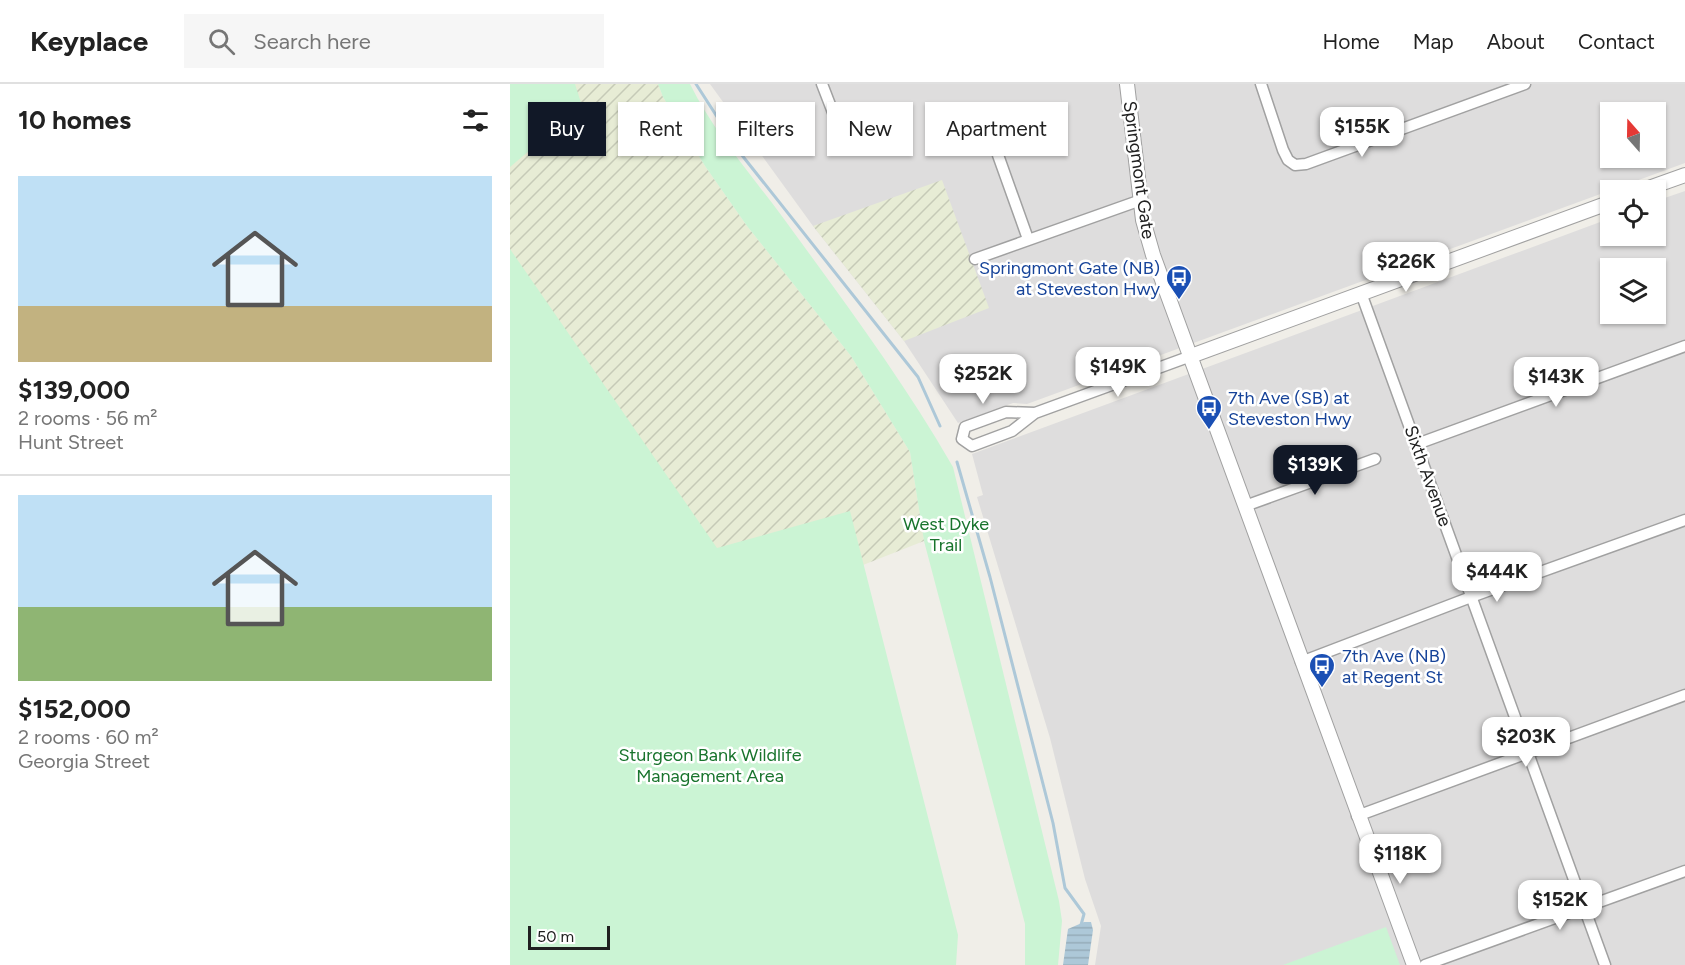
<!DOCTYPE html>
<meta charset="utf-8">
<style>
body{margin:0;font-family:Figtree,sans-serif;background:#f6f6f6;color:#222;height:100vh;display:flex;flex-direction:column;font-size:22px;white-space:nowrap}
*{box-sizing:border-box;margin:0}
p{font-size:20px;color:#767676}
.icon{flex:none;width:33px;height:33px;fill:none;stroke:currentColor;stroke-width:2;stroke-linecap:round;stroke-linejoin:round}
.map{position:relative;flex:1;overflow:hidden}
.details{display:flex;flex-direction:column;background:#fff;width:510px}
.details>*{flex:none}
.banner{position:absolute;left:18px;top:18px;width:570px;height:54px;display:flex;gap:12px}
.needle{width:39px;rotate:340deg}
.buttons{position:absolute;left:1090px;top:18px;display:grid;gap:12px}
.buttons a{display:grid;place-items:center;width:66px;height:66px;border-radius:0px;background:#fff;box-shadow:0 2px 4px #0004;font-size:30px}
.scale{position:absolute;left:18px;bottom:15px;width:82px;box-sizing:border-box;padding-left:6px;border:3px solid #202020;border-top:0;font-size:16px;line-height:21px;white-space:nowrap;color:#202020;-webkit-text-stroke:4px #fff;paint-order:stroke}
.price{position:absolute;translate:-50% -51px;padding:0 14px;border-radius:12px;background:#fff;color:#222;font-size:20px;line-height:39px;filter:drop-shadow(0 2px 3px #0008)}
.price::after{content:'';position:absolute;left:50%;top:36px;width:18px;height:14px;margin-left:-9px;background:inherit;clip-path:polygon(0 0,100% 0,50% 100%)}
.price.current{background:#111827;color:#fff}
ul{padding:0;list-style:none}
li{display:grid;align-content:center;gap:12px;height:318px;padding:0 18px}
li+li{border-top:2px solid #e0e0e0}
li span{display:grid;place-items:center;height:186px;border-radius:0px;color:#555}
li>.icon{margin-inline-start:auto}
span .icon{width:108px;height:108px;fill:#fffc;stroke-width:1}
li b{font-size:26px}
h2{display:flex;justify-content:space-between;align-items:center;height:72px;padding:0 18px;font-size:26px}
.pill{padding:0 21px;border-radius:0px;background:#fff;box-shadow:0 2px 4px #0004;font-size:21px;line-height:54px}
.pill.current{background:#111827;color:#fff}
header{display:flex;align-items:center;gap:36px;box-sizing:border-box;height:84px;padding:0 30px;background:#fff;border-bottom:2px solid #e0e0e0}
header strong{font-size:28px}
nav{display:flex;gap:33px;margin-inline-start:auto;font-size:21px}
.search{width:420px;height:54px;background:#f6f6f6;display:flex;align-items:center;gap:15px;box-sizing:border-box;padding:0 21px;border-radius:0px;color:#767676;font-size:22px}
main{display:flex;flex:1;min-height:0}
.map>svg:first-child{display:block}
.residential{fill:#dedddd;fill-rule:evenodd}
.farmland{fill:url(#farmland-furrows)}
.park{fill:#cbf4d4}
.water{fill:url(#water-rules)}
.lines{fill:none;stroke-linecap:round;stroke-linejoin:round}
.stream{stroke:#adc8d8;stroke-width:3}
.minor-casing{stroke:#a1a1a1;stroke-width:13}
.tertiary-casing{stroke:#a1a1a1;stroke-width:16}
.minor{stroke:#fff;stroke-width:10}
.tertiary{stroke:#fff;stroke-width:14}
.labels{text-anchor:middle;stroke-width:5;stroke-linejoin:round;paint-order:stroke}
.street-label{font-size:18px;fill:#202020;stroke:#fff}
.transit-label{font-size:18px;fill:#164399;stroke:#fff;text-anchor:start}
.park-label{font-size:18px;fill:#19742d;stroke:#fff}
</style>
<header>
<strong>Keyplace</strong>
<div class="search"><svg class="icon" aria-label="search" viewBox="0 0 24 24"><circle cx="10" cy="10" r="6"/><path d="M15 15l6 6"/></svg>Search here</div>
<nav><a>Home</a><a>Map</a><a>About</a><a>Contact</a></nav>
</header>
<main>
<section class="details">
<h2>10 homes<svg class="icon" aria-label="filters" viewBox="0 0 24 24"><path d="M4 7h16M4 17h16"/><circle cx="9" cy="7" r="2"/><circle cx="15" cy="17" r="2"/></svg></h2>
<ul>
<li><span style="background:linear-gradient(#bfe0f5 70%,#c2b280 0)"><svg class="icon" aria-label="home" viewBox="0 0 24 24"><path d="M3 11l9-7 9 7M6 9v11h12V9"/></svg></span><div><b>$139,000</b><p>2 rooms · 56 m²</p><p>Hunt Street</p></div></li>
<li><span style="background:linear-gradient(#bfe0f5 60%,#8fb573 0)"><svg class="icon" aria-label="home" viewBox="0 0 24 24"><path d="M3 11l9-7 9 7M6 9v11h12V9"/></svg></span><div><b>$152,000</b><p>2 rooms · 60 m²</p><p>Georgia Street</p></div></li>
</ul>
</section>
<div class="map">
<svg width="1175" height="881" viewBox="0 0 1175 881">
<defs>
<pattern id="farmland-furrows" width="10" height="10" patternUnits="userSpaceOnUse" patternTransform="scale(1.5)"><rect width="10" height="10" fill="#e7ecd5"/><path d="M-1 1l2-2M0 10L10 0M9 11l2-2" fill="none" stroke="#c6cab7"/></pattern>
<pattern id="water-rules" width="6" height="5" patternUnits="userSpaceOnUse" patternTransform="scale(1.5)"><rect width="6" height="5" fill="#adc8d8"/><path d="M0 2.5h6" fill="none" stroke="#95acb9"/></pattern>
</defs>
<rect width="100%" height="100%" fill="#f0eee8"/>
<g class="residential">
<path d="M200,0H1175V79L517,320L503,319L448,339L394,257L303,142ZM1101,28H1146V74H1101Z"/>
<path d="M1175,107V881H585L591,842L575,795L540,654L467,413L473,411L462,370L1101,134V152H1146V117ZM1101,184H1146V230H1101Z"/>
</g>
<g class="farmland">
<polygon points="0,0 148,0 153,13 195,82 237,142 341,272 400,368 414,457 226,531 0,276"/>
<polygon points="432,96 479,224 394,257 303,142"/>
</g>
<g class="park">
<polygon points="0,0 65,0 72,22 0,83"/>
<path d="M148,0H180C203,47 243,93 274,135C333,216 393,296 443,383L549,817L552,837L548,881H515V840L414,457L400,368L341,272L237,142L195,82L153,13Z"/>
<polygon points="0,165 207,464 340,427 448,851 446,881 0,881"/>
<polygon points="876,843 890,881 773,881"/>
</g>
<polygon class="water" points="574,838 581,838 583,846 578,881 553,881 558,845"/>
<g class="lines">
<g class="stream">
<polyline points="186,0 231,70 408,293 430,342"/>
<polyline points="447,378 480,493 543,739 555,804 574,830 571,841"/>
</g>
<defs>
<g id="minor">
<polyline points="312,0 329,44"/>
<polyline points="751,0 773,66 778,76 785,81 796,80 1015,0"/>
<polyline points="487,45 485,58 488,71 518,155"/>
<polyline points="465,175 631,116"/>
<polyline points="851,209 1095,881"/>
<polyline points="525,329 496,328 455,343 452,355 462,362 502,347 525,329 681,272"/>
<polyline points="907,360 1175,262"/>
<polyline points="735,422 865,375"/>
<polyline points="791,578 961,513 1175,436"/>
<polyline points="847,732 1175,611"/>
<polyline points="915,881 1175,787"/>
</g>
<g id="tertiary">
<polyline points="617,0 633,136 643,171 904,881"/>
<polyline points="1133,106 1175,91"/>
<polyline points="681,272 1101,118"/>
</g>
</defs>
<use href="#minor" class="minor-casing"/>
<use href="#tertiary" class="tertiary-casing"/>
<use href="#minor" class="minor"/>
<use href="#tertiary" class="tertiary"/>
</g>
<defs>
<symbol id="bus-pin" viewBox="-11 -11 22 30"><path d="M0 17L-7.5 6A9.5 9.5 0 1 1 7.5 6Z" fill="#1a4fb4" stroke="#fff"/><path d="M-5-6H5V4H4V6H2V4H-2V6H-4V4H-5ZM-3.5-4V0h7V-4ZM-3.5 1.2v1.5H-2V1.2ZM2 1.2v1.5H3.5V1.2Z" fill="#fff"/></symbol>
</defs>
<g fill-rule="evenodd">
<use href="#bus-pin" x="654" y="179" width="30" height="40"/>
<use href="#bus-pin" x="684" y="309" width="30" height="40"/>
<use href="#bus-pin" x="797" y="567" width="30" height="40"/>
</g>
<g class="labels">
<g class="street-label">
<text transform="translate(629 86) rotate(82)" y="6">Springmont Gate</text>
<text transform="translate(918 392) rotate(70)" y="6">Sixth Avenue</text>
</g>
<g class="transit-label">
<text x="650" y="190" text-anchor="end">Springmont Gate (NB)<tspan x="650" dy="21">at Steveston Hwy</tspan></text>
<text x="718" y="320">7th Ave (SB) at<tspan x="718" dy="21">Steveston Hwy</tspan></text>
<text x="832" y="578">7th Ave (NB)<tspan x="832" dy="21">at Regent St</tspan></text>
</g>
<g class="park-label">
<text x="436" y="446">West Dyke<tspan x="436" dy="21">Trail</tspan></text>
<text x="200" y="677">Sturgeon Bank Wildlife<tspan x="200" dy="21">Management Area</tspan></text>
</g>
</g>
</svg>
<div class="buttons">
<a><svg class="needle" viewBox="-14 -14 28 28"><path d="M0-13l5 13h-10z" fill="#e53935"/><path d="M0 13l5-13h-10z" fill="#767676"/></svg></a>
<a><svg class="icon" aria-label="locate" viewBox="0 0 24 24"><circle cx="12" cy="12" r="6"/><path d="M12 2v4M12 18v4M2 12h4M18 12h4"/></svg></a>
<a><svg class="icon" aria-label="layers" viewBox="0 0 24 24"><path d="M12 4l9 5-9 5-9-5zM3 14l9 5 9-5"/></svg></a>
</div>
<div class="scale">50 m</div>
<b class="price" style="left:852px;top:74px">$155K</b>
<b class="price" style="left:896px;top:209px">$226K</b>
<b class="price" style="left:608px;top:314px">$149K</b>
<b class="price" style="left:473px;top:321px">$252K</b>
<b class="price" style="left:1046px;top:324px">$143K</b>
<b class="price current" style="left:805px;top:412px">$139K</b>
<b class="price" style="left:987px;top:519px">$444K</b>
<b class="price" style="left:1016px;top:684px">$203K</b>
<b class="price" style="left:890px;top:801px">$118K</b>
<b class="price" style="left:1050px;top:847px">$152K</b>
<div class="banner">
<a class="pill current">Buy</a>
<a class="pill">Rent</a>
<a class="pill">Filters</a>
<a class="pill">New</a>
<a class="pill">Apartment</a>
</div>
</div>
</main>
